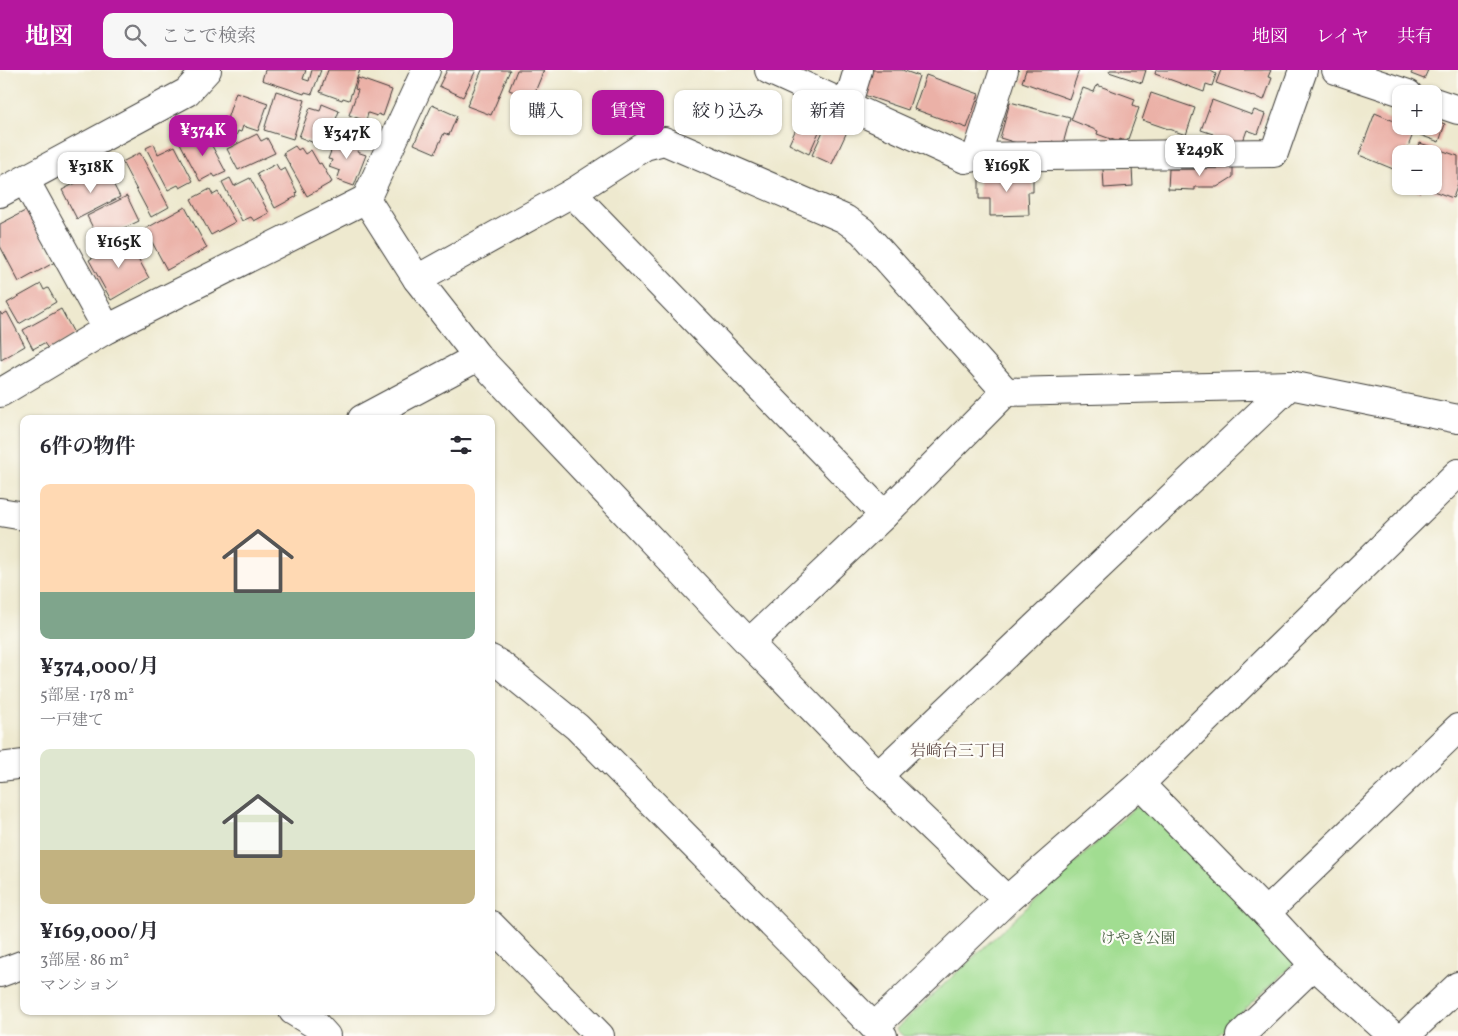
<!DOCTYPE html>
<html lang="ja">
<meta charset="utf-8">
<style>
body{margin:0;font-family:Vollkorn,"Noto Serif JP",serif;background:#f7f7f7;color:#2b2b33;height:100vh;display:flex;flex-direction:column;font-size:19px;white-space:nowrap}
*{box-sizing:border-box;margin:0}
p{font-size:16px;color:#7c7c81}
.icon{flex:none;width:28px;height:28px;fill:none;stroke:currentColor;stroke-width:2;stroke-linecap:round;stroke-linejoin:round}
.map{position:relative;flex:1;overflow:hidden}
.sheet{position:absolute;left:20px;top:345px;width:475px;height:600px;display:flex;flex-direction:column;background:#fff;border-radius:10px;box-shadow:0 1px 4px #0004}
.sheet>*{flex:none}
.top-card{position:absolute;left:510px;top:20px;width:475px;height:45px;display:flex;gap:10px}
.buttons{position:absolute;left:1392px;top:15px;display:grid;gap:10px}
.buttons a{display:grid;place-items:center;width:50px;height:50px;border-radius:10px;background:#fff;box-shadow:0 1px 4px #0004;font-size:25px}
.price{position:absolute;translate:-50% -42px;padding:0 11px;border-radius:10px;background:#fff;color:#222;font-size:16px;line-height:32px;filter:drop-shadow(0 1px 2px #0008)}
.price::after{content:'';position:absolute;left:50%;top:30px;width:15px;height:11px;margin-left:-8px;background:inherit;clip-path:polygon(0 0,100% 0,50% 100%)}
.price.current{background:#b5179e;color:#fff}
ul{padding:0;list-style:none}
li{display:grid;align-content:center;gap:10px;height:265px;padding:0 20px}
li span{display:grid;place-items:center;height:155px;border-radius:10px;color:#555}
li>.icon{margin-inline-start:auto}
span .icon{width:90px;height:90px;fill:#fffc;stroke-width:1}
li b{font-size:21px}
h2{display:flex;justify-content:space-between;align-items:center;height:60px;padding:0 20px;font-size:21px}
.chip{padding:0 18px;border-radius:10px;background:#fff;box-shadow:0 1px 4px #0004;font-size:18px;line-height:45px}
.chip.current{background:#b5179e;color:#fff}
header{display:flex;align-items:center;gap:30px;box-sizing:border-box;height:70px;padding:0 25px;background:#b5179e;color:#fff}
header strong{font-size:24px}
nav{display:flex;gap:28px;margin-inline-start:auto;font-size:18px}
.search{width:350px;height:45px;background:#f7f7f7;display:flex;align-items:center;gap:12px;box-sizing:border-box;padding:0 18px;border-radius:10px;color:#7c7c81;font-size:19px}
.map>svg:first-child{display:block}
.green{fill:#a1dd91;stroke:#5e7c56}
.building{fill:#ebb1a7}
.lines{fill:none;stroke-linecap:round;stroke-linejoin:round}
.minor-casing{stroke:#3c3b37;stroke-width:30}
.minor{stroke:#fff;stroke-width:28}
.labels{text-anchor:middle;stroke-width:4.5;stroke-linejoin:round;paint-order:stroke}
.park-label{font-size:15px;fill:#4b6045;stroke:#fdfcf7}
.neighbourhood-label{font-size:16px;fill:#64504d;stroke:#fdfcf7}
</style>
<header>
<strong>地図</strong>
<div class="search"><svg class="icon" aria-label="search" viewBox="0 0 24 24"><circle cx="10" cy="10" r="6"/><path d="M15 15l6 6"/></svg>ここで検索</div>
<nav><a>地図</a><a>レイヤ</a><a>共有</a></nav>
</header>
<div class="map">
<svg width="1458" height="966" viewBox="0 0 1458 966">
<rect width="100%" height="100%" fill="#fdfcf7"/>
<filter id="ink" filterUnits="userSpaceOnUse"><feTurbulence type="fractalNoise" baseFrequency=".02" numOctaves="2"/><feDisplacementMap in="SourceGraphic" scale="10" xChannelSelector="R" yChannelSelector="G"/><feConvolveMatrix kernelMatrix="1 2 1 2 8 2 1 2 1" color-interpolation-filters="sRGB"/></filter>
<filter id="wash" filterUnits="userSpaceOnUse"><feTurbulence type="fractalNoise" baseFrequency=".0096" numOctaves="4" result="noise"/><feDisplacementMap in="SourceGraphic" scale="20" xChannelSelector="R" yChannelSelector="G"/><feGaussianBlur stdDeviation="1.12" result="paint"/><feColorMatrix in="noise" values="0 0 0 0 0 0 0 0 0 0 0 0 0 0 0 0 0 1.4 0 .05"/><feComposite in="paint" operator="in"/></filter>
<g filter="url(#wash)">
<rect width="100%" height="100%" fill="#eee9cf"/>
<polygon class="green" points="1145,735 1297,890 1217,966 903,966 896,959 1133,739"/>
<g id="blocks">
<g class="building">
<polygon points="265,0 306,0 303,9 309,11 312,0 321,0 312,24 305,22 304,24 262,10"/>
<polygon points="328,0 360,0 349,30 343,28 342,30 320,22"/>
<polygon points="447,0 476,0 463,27 439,16"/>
<polygon points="482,0 510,0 491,45 467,36"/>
<polygon points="517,0 544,0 532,29 509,20"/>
<polygon points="869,0 902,0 919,6 908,40 861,24"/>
<polygon points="1026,0 1079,0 1069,29 1022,12"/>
<polygon points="1110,0 1146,0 1142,13 1109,2"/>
<polygon points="1156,0 1209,0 1216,4 1212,16 1206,14 1204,22 1155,4"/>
<polygon points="1221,0 1271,0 1268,7 1272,8 1264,30 1216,13"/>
<polygon points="1413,0 1428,0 1424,9 1411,4"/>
<polygon points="926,5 979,24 967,58 914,39"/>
<polygon points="358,8 392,20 383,46 378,44 377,46 368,43 366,51 349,45 358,20 355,19"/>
<polygon points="1097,15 1135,29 1133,35 1139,38 1127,72 1120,69 1119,72 1097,64 1098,61 1071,50 1083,18 1094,22"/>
<polygon points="276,21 305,30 293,69 264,60"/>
<polygon points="236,22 268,33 258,61 243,56 241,62 238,61 236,66 223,61"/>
<polygon points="1151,23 1195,38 1186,65 1142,50"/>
<polygon points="1212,30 1252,45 1254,40 1265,44 1258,64 1247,60 1242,74 1228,72 1229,69 1224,68 1224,71 1212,67 1213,64 1201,60"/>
<polygon points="1010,32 1070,48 1063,74 1052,71 1050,76 1035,71 1034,78 1000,68"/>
<polygon points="808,33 828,42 809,84 789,74"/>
<polygon points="322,34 339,41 327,74 323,73 322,76 299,67 310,38 320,41"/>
<polygon points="432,35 457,46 449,65 444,63 435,83 414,74"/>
<polygon points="1375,43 1401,54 1401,56 1408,56 1415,59 1405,84 1401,84 1401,93 1398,101 1359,85"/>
<polygon points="831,44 851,53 832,94 812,85"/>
<polygon points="1434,50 1445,54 1439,72 1420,65 1423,56 1434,56"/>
<polygon points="204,61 226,102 215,107 213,104 200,111 180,73"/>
<polygon points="257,64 261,71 267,68 275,83 238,100 227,79"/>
<polygon points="340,66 360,74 357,82 366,85 354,116 337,110 340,101 329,97 332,90 328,89 333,76 336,77"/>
<polygon points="1420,73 1458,86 1458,114 1453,128 1422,117 1420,122 1406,116 1434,116 1434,84 1416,84"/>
<polygon points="154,74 158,84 175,76 193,111 180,118 178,115 168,120 146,78"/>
<polygon points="295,76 298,80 301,78 305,84 311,80 319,94 321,93 332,112 307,126 283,83"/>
<polygon points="140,83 169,137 151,147 122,92"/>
<polygon points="276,94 280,101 285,98 297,122 296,123 297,126 275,138 257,104"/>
<polygon points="1196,95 1233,95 1233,107 1217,117 1195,117 1195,120 1168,119 1169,99 1196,99"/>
<polygon points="105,98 120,127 77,149 62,120"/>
<polygon points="1132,98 1133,116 1104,118 1103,99"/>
<polygon points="1033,103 1033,122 1028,122 1029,145 990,146 990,129 979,129 979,105"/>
<polygon points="230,108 234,116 250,108 269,143 254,151 251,147 242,151 222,112"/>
<polygon points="210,119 213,125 218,122 235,152 211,165 191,129"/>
<polygon points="127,126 139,151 99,170 87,146"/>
<polygon points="185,137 207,178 167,200 145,159"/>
<polygon points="27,140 55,192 19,212 0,176 0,154"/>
<polygon points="127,168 149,208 111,230 89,190"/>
<polygon points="41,214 44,220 48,218 56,232 19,254 7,233"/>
<polygon points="61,239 75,265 49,280 44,273 33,279 23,260"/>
<polygon points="0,242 2,245 7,242 25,276 1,290"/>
</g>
</g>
</g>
<g filter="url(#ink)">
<use href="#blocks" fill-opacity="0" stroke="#3c3b37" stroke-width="1"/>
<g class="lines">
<defs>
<g id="minor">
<polyline points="769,0 965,89 976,87 1274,83 1303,0"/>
<polyline points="1336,0 1408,24"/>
<polyline points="1434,32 1458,40"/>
<polyline points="847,36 858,0"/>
<polyline points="976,87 1004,0"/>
<polyline points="25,110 107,259"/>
<polyline points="0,123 187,22 207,0"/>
<polyline points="572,123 884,445"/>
<polyline points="366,129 417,209 478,287 749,573 878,706 1007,830"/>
<polyline points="417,209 572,123 645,76 664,71 845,149 862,161 1006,322"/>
<polyline points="0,323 107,259 366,129 426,0"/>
<polyline points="362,349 478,287"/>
<polyline points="0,442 24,446"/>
<polyline points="749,573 884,445 1006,322 1290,315 1458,349"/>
<polyline points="491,589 501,595 577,657 883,966"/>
<polyline points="0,697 24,694"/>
<polyline points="878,706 1290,315"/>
<polyline points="1140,714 1266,843 1314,895 1393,966"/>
<polyline points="1266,843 1458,658"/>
<polyline points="491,855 600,966"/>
<polyline points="0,903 24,894"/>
<polyline points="293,941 316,955 326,966"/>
<polyline points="874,957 1007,830 1140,714 1458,403"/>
<polyline points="1240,966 1314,895"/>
<polyline points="1405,966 1458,916"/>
</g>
</defs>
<use href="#minor" class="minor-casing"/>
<use href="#minor" class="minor"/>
</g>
</g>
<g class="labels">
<g class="park-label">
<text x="1138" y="873">けやき公園</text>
</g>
<g class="neighbourhood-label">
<text x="958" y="686">岩崎台三丁目</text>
</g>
</g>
</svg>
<div class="buttons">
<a>+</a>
<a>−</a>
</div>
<b class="price current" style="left:203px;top:87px">¥374K</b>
<b class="price" style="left:347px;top:90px">¥347K</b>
<b class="price" style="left:1200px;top:107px">¥249K</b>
<b class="price" style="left:1007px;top:123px">¥169K</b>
<b class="price" style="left:91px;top:124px">¥318K</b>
<b class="price" style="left:119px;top:199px">¥165K</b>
<div class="top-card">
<a class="chip">購入</a>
<a class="chip current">賃貸</a>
<a class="chip">絞り込み</a>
<a class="chip">新着</a>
</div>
<section class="sheet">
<h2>6件の物件<svg class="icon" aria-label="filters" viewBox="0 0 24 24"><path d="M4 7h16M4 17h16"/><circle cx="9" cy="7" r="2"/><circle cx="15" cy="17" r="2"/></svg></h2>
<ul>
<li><span style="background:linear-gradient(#ffd9b3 70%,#7fa58c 0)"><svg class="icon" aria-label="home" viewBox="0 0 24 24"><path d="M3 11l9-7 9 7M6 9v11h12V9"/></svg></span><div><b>¥374,000/月</b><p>5部屋 · 178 m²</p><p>一戸建て</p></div></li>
<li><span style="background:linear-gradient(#dfe7d0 65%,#c2b280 0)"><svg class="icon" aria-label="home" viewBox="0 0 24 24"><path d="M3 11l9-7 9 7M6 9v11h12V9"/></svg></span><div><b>¥169,000/月</b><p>3部屋 · 86 m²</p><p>マンション</p></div></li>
</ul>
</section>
</div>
